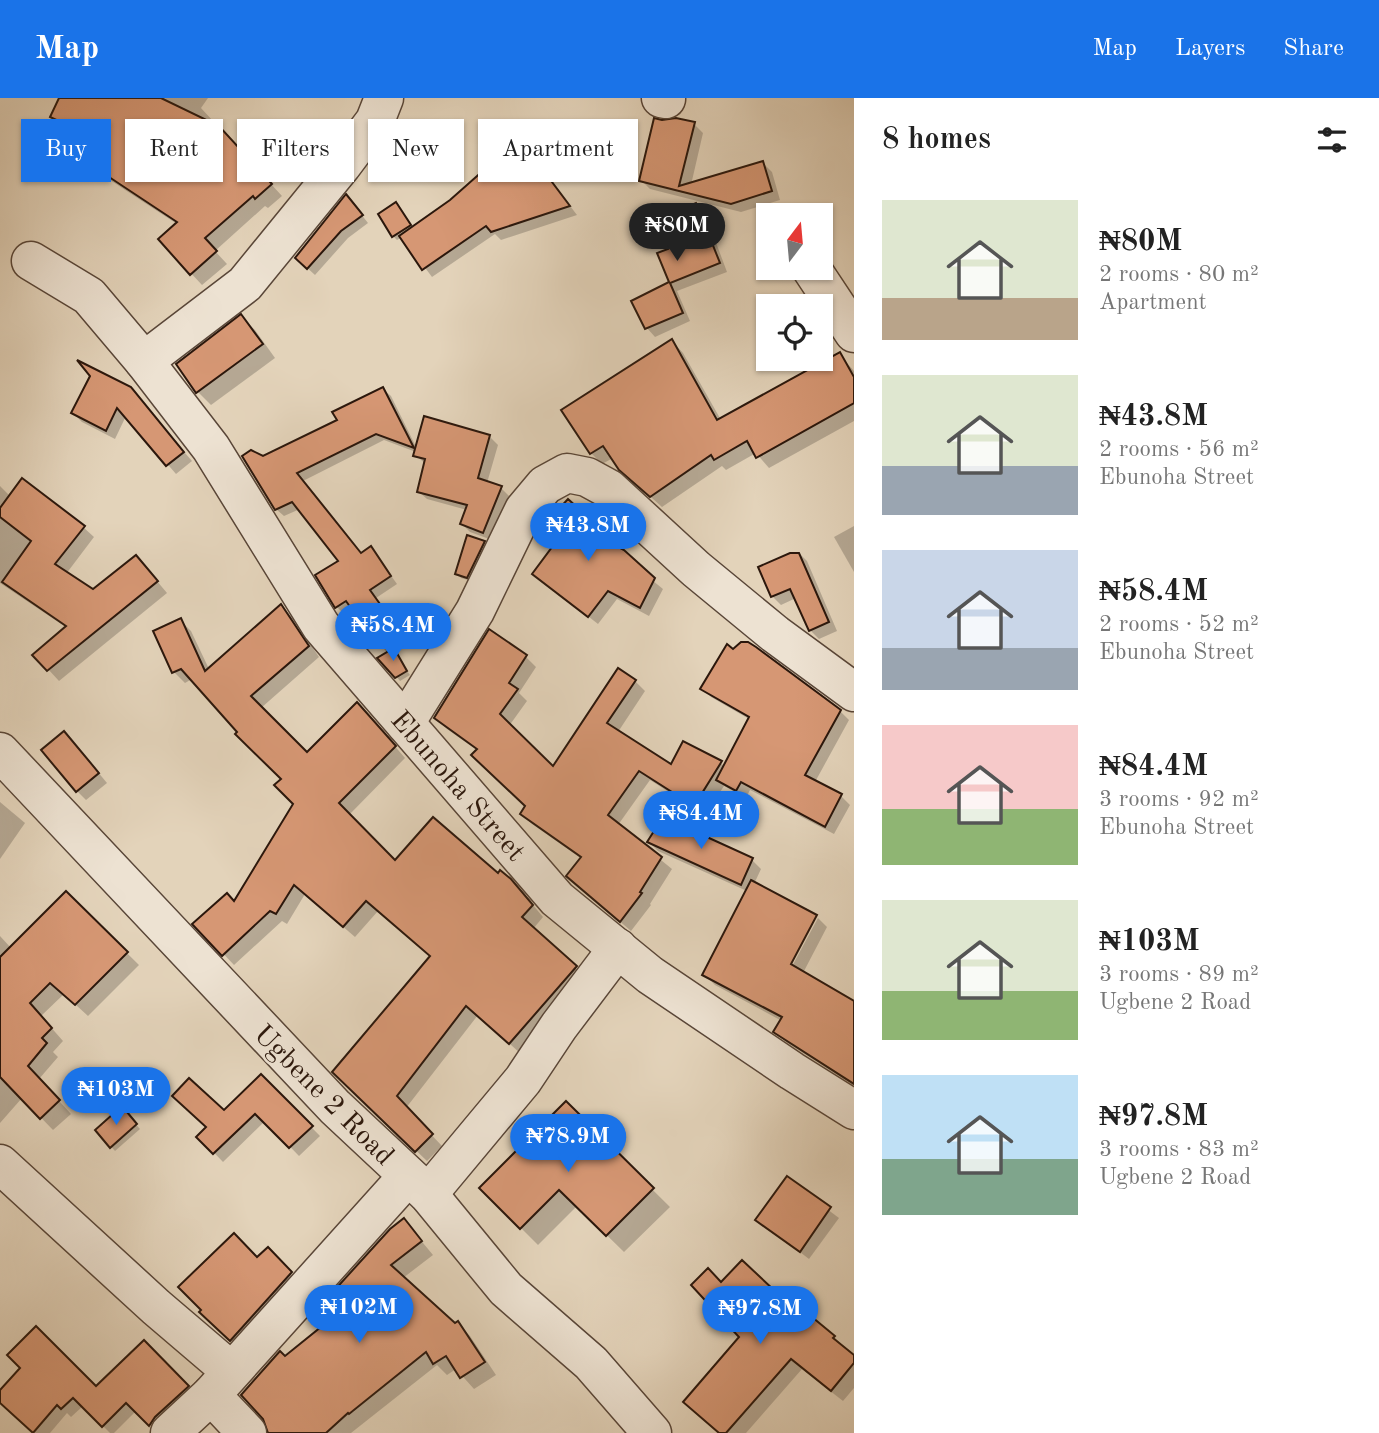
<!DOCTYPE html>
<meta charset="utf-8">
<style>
body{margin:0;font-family:"Old Standard TT",serif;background:#f2f2f2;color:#222;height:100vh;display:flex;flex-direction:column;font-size:26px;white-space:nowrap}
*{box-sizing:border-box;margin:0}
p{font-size:23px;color:#767676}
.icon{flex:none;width:38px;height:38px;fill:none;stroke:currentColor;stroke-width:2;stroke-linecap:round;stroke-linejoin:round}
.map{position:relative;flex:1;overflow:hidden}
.panel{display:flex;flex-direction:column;background:#fff;width:525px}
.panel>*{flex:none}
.banner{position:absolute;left:21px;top:21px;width:665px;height:63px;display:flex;gap:14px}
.needle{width:46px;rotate:16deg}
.buttons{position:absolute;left:756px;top:105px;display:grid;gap:14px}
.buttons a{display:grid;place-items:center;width:77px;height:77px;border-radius:0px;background:#fff;box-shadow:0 2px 5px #0004;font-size:35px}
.price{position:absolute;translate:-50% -60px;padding:0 16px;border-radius:24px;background:#1a73e8;color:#fff;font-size:23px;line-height:46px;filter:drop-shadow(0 2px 4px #0008)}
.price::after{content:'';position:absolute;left:50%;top:42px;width:21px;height:16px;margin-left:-10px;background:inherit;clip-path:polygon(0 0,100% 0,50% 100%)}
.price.on{background:#222;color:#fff}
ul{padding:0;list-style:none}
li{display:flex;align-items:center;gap:21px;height:175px;padding:0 28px}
li span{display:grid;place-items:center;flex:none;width:196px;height:140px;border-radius:0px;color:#555}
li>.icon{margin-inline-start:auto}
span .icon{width:84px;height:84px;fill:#fffc;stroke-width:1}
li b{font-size:30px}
h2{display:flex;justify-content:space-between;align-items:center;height:84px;padding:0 28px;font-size:30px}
.chip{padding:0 24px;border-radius:0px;background:#fff;box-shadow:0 2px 5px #0004;font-size:24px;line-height:63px}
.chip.on{background:#1a73e8;color:#fff}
header{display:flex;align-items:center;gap:42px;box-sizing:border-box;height:98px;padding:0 35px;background:#1a73e8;color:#fff}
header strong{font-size:33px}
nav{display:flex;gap:38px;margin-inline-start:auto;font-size:24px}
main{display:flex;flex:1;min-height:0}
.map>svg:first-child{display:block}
.shadow{fill:#0003}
.building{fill:#d69774;stroke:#2b170c;stroke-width:2}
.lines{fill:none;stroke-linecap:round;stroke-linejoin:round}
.minor-casing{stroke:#594638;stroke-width:41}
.minor{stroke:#ede2d2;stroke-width:38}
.labels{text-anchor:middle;stroke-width:5;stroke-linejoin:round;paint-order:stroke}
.street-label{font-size:28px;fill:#2b170c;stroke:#ede2d2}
</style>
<header>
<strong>Map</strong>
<nav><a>Map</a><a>Layers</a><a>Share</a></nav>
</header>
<main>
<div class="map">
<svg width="854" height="1335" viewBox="0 0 854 1335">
<rect width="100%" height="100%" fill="#e3d3ba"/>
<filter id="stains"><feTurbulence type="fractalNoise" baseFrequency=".00286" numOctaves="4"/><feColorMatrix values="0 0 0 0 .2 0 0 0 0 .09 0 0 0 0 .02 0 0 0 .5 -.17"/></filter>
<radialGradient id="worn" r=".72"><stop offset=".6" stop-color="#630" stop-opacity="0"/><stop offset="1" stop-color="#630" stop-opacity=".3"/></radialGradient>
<g class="shadow">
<polygon points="61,0 208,0 201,10 282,98 268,110 265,108 215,153 227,166 202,187 160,142 177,126 113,84 82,66 70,55 80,37 63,29 52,18"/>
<polygon points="694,26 703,35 691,87 763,65 772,74 780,102 741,114 650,91 641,82"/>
<polygon points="529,34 538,43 545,75 577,117 501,142 495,136 432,179 402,139 397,142 393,138 400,111 413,130 451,104"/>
<polygon points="353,106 368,125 348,140 315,177 304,167"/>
<polygon points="696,107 705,115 727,174 677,193 690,223 655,239 647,230 633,204 671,185 660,156 670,152"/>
<polygon points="241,219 255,232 275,260 211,307 198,294"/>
<polygon points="672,243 683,255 721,322 839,256 854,273 854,323 769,370 756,355 726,372 722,368 662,409 633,383 613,360 602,366 591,355"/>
<polygon points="383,291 391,298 417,351 425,320 490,339 498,347 487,385 501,390 509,398 492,442 470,434 462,426 467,412 427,401 418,393 426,366 415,357 416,354 384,342 303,383 361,456 371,450 397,486 376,500 406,542 392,552 410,577 400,583 396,578 388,556 353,511 344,516 337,509 340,463 300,411 284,418 276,411 263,360 339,323"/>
<polygon points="137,300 192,363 176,376 126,318 115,341 82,324 73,315"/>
<polygon points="0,388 11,399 83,429 94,439 66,476 93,494 146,470 167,495 59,583 35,557 67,530 0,485"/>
<polygon points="568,403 609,441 605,444 663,491 649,518 617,501 598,526 534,476 554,449"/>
<polygon points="854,428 854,474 834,439"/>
<polygon points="484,444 488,448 471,483 461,480 457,476"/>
<polygon points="798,454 807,463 837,533 819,541 810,532 796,500 781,507 772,498 760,470"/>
<polygon points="281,508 292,519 319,559 261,610 307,657 368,617 405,660 349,717 395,764 498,778 522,794 543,819 533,831 586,880 521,956 478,917 406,1010 442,1048 427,1063 334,974 432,858 378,813 355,839 305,796 287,826 282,823 234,867 195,826 235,805 295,706 283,681 192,581 185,585 174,574 180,522 191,533 209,571"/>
<polygon points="744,543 840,613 849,622 815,684 841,698 850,707 834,736 750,692 746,700 724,688 705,717 650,682 618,727 672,771 650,806 651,807 631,833 574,784 582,761 532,726 522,716 527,708 478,653 447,631 436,620 526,559 536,569 519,595 527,603 509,628 553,670 635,583 645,593 618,634 672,669 684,645 725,668 749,621 711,599 703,590 733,553"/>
<polygon points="73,644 107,685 86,702 77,693"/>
<polygon points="0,704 25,725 0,761"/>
<polygon points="649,744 752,762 761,771 754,786 816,818 786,873 789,874 818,820 827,829 803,875 854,905 854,988 786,944 775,934 782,923 715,887 704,876 747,793 658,753"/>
<polygon points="66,795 139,867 88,918 64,896 41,918 63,943 53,954 58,959 39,981 71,1016 53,1032 22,1000 0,1025 0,838 11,850"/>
<polygon points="261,978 320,1038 299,1058 265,1023 223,1064 199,1039"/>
<polygon points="566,1006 670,1109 624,1154 577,1108 538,1147 481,1090"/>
<polygon points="122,1011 140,1031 115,1053 97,1033"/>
<polygon points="787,1081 839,1120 809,1161 758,1122"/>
<polygon points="404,1122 433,1157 403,1180 455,1227 458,1225 470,1238 496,1277 474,1291 456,1271 447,1277 437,1267 351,1335 270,1335 285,1260 334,1220"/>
<polygon points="268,1151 299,1185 240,1251 202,1214"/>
<polygon points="721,1186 792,1211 834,1239 854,1260 854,1290 843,1303 802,1271 746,1335 720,1335 742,1239"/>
<polygon points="144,1245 197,1298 158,1335 136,1313 114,1335 110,1335 83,1308 71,1319 67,1315 50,1335 35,1335 0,1303 0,1295 96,1291"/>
</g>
<g class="building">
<polygon points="59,0 161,0 219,28 272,86 255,101 253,98 205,140 217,153 190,177 158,141 177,124 100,73 68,55 80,33 50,19"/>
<polygon points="654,20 662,22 676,20 695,24 679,88 763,63 772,93 731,106 639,83"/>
<polygon points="529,32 537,64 570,108 491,134 486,128 422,172 399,138 450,102"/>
<polygon points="346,96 363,117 341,133 307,171 295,160"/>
<polygon points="396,104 411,127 392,139 378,116"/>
<polygon points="696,105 720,165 670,185 683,215 645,231 631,203 669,184 657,155 668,151 655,122"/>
<polygon points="241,216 263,246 196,295 176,266"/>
<polygon points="672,241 717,322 840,254 854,279 854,305 756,360 747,343 714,362 711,357 650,399 619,372 603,348 590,356 561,312"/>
<polygon points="77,262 131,289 184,354 166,368 117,310 106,333 71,315 90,278"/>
<polygon points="383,289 414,350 376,336 297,375 361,455 371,448 391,478 370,492 400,534 378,549 346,503 335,510 315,477 338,463 292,404 275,412 242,358 251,352 263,358 337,322 332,314"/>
<polygon points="424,318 490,337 478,380 502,388 483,435 460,426 467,407 417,394 425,361 413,358"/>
<polygon points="22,380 85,428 55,466 93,491 136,457 158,483 47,573 32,557 66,528 2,484 31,443 0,419 0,410"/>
<polygon points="568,401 601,431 594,436 624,452 655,480 640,510 608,493 588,519 532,476 552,449 537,435"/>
<polygon points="467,437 485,443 467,480 455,476"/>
<polygon points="790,455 799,455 829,524 809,533 790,491 771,499 758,469"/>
<polygon points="281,506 309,548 251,598 307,654 357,604 396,648 339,705 395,762 433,719 498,775 500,772 511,781 533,807 522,819 577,868 509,946 466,908 397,998 433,1036 415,1054 332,974 430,858 366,803 343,829 294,787 276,816 270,813 222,858 192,826 227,795 234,803 293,706 274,687 281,681 235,636 237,634 181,571 172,575 153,533 181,520 205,573"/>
<polygon points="489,531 527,557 509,585 518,591 500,616 553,668 618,570 636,582 607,625 671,666 683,643 722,663 694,708 639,673 608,717 662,759 640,794 642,795 620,824 566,778 581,759 520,716 525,708 471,657 477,651 434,620"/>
<polygon points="741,544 748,544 756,549 841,612 805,677 842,696 825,729 741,684 736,693 716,682 749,619 700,591 727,546 733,551"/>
<polygon points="394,550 407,573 395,580 377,560"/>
<polygon points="64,633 99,675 76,694 41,652"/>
<polygon points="663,719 753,760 741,787 647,744"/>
<polygon points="751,782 817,817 791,866 854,903 854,986 773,934 782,919 702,877"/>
<polygon points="66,793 128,854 75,907 50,885 30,905 52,930 42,940 47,945 28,968 60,1002 40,1021 0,979 0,859"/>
<polygon points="261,976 313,1028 289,1050 255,1016 213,1056 196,1039 206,1029 172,998 189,980 224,1012"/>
<polygon points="566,1003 654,1090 606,1138 559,1092 520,1131 479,1090"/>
<polygon points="122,1008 137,1026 110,1050 95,1032"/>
<polygon points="787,1078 831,1109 800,1154 755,1122"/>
<polygon points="404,1120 422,1143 391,1167 455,1225 458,1223 485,1264 460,1280 446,1258 433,1266 426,1254 349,1316 348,1315 326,1335 268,1335 263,1321 241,1297 280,1253 285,1258 332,1220 321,1207 390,1131"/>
<polygon points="234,1135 257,1159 268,1149 292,1174 230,1243 199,1214 201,1212 178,1189"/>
<polygon points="742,1162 792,1209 795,1205 835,1238 833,1240 854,1257 854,1265 831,1293 791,1261 726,1335 719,1335 683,1304 739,1239 691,1187 708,1170 721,1184"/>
<polygon points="36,1228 96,1288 144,1242 189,1288 155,1319 149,1328 126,1305 102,1329 73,1300 61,1311 57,1307 33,1335 0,1305 0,1292 20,1270 7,1257"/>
</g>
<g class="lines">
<defs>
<g id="minor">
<polyline points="661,0 666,1"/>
<polyline points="31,163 89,198 144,263 211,350 321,528 557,801 650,877 792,973 854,1012"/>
<polyline points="811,170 854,235"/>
<polyline points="144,263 245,186 342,67 375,23 384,0"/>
<polyline points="405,625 475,513 524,412 545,387 567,375 587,379 609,391 696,471 775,536 854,594"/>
<polyline points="0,654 335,1009 428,1096 506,1191 591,1265 652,1335"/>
<polyline points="0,1066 156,1209 231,1273"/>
<polyline points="428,1096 523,982 559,928 618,850"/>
<polyline points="211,1297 247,1335"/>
<polyline points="170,1335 211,1297 408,1078"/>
</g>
</defs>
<use href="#minor" class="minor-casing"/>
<use href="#minor" class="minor"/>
</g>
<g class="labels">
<g class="street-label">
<text transform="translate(459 687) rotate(49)" y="10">Ebunoha Street</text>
<text transform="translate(325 996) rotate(45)" y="10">Ugbene 2 Road</text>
</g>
</g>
<rect width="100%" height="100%" filter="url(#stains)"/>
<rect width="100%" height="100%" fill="url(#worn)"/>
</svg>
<div class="buttons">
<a><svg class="needle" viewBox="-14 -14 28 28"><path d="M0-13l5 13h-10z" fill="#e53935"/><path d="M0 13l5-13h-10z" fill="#767676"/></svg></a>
<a><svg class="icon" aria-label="locate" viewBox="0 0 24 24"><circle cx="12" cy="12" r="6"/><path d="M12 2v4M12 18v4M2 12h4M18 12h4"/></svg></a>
</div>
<b class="price on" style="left:677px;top:165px">₦80M</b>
<b class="price" style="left:588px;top:465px">₦43.8M</b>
<b class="price" style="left:393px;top:565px">₦58.4M</b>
<b class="price" style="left:701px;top:753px">₦84.4M</b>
<b class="price" style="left:116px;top:1029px">₦103M</b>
<b class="price" style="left:568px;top:1076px">₦78.9M</b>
<b class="price" style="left:359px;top:1247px">₦102M</b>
<b class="price" style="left:760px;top:1248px">₦97.8M</b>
<div class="banner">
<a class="chip on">Buy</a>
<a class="chip">Rent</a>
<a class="chip">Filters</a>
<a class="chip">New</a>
<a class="chip">Apartment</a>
</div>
</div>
<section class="panel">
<h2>8 homes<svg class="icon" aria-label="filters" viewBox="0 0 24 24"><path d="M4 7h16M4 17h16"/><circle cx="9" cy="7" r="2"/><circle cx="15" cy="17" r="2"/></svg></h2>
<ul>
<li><span style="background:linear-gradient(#dfe7d0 70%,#b9a48a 0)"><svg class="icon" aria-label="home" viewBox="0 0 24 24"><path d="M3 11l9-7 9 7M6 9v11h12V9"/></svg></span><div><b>₦80M</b><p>2 rooms · 80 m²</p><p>Apartment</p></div></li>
<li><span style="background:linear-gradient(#dfe7d0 65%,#9aa5b1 0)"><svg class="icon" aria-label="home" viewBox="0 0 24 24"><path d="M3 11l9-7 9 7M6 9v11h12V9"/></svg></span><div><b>₦43.8M</b><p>2 rooms · 56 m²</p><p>Ebunoha Street</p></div></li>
<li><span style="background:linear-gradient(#c9d6e8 70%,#9aa5b1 0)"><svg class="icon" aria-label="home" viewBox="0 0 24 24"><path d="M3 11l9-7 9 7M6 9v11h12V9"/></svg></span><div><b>₦58.4M</b><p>2 rooms · 52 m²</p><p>Ebunoha Street</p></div></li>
<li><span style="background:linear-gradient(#f6c9c9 60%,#8fb573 0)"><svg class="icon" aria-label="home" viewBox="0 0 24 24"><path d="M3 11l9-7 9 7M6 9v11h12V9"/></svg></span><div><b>₦84.4M</b><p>3 rooms · 92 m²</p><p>Ebunoha Street</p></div></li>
<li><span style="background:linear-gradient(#dfe7d0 65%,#8fb573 0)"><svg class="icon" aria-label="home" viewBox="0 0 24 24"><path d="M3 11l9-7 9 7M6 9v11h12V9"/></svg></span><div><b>₦103M</b><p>3 rooms · 89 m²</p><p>Ugbene 2 Road</p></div></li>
<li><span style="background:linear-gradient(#bfe0f5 60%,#7fa58c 0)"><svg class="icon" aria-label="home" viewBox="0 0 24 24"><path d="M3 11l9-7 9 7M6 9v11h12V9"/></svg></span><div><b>₦97.8M</b><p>3 rooms · 83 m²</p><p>Ugbene 2 Road</p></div></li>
</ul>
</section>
</main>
